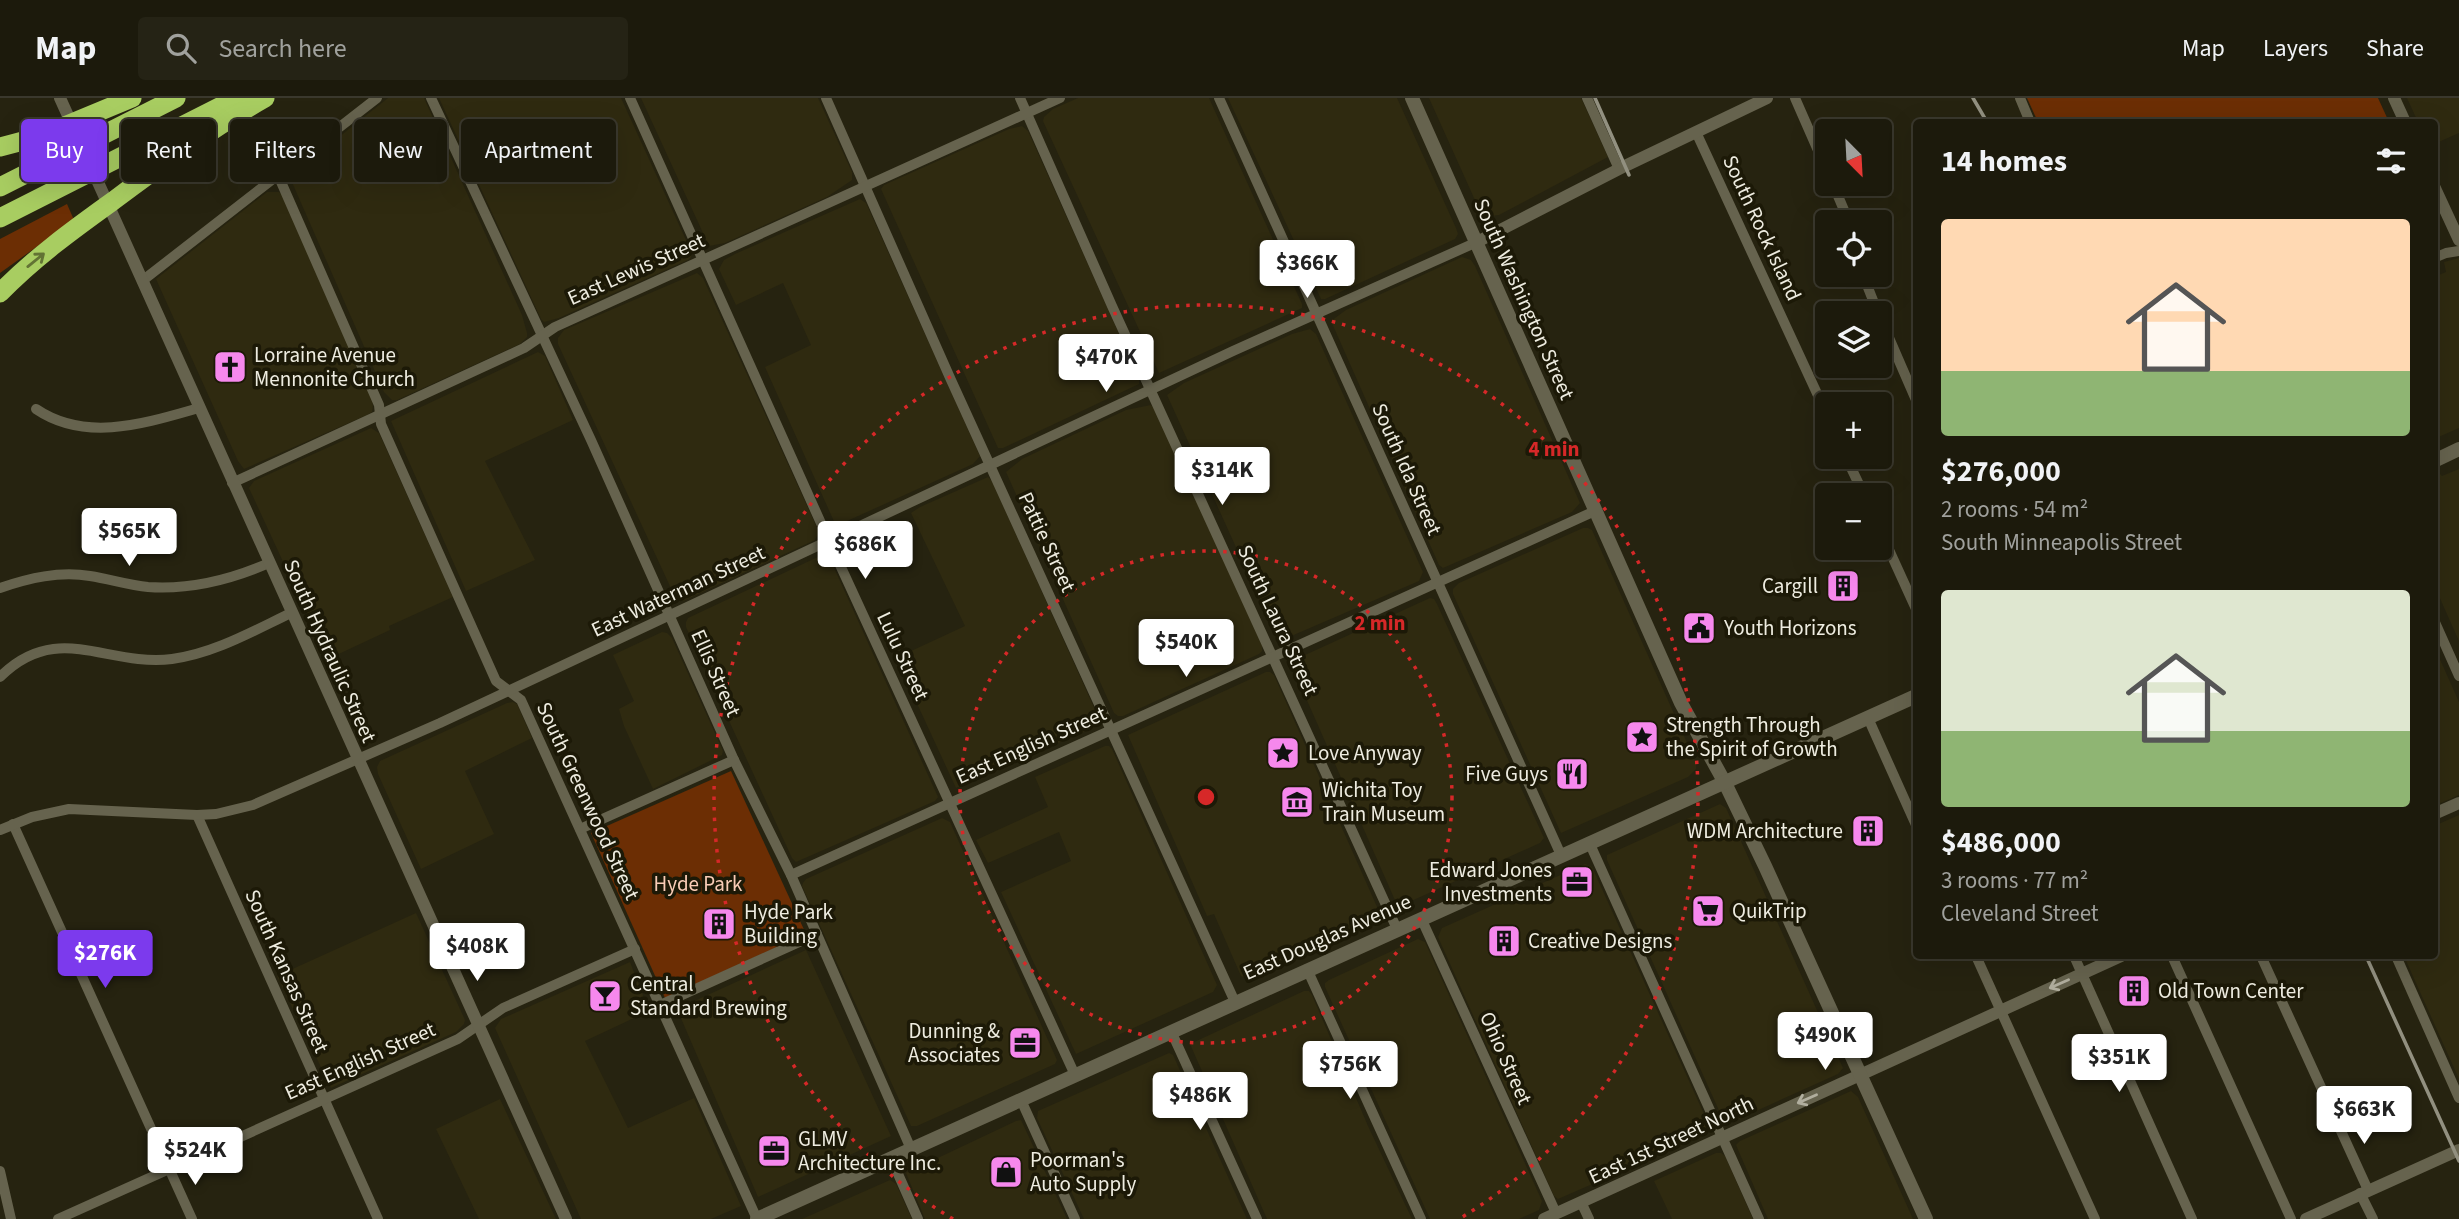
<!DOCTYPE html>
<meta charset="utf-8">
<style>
body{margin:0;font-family:"Source Sans 3",sans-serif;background:#252315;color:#f1f3f6;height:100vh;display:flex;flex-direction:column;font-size:26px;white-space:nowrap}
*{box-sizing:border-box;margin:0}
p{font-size:23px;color:#a0a19d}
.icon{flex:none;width:38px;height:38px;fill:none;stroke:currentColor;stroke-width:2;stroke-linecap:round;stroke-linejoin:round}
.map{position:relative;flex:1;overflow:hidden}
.side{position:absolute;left:1913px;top:21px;width:525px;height:840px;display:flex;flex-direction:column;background:#1c1a0c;border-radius:7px;box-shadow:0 7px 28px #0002,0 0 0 2px #3a382d}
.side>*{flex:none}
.guide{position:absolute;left:21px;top:21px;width:665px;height:63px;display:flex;gap:14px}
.needle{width:46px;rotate:156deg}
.fabs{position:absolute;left:1815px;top:21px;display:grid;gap:14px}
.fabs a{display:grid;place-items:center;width:77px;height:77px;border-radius:7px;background:#1c1a0c;box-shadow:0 7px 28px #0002,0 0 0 2px #3a382d;font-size:35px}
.price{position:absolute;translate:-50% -60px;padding:0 16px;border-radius:7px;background:#fff;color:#222;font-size:23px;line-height:46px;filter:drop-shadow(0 2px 4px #0008)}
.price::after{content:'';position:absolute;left:50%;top:42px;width:21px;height:16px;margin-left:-10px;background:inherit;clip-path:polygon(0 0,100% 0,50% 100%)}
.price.active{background:#7c3aed;color:#fff}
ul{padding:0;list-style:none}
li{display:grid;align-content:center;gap:14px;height:371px;padding:0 28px}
li span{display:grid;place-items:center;height:217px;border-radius:7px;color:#555}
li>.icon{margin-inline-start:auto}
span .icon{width:126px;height:126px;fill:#fffc;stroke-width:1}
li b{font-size:30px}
h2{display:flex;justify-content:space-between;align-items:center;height:84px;padding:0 28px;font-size:30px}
.chip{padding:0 24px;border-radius:7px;background:#1c1a0c;box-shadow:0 7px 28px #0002,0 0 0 2px #3a382d;font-size:24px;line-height:63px}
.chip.active{background:#7c3aed;color:#fff}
header{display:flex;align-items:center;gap:42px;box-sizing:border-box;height:98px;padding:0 35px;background:#1c1a0c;border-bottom:2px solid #3a382d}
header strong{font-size:33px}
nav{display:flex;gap:38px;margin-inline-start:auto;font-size:24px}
.search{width:490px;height:63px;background:#252315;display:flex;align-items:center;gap:18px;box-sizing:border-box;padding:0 24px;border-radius:7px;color:#a0a19d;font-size:26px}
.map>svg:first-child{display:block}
.built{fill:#2f2a10}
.green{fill:#6c2e04}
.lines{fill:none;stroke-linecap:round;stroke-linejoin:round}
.minor{stroke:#66634e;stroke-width:10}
.tertiary{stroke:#66634e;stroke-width:12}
.secondary{stroke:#66634e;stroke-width:14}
.motorway{stroke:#a8cd61;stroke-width:19}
.rail{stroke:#929080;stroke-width:3.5}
.oneway{stroke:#627334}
.oneway2{stroke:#b1ae9e}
.ring{fill:none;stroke:#d62828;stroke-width:3.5;stroke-dasharray:3.5 7}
.labels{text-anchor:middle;stroke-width:7;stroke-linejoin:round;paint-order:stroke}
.street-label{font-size:21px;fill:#eeece0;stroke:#1c1907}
.poi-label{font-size:21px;fill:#eeece0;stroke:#1c1907;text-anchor:start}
.park-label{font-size:21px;fill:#f9ccb6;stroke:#1c1907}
.centre{fill:#d62828;stroke:#1c1907;stroke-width:3.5}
.ring-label{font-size:21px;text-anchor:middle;font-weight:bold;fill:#d62828;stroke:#1c1907;stroke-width:7;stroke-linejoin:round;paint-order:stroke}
</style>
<header>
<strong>Map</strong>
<div class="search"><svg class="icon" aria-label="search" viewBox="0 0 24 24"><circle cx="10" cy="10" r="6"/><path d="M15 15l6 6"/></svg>Search here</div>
<nav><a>Map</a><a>Layers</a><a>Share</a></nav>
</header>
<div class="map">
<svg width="2459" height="1121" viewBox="0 0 2459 1121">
<rect width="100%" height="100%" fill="#262310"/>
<g class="built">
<polygon points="388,0 424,0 522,217 527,235 527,239 520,246 397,302 392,302 384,294 291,82 295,74"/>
<polygon points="439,0 621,0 691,153 691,159 688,162 559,220 544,224 541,221"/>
<polygon points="641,0 818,0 852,74 852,82 827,99 725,145 709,148"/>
<polygon points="1078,0 1209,0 1302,206 1302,210 1159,275 1043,23 1044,19 1053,11"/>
<polygon points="1228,0 1397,0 1456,130 1458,136 1455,141 1325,201 1321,201"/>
<polygon points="1429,0 1581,0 1608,59 1499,117 1490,118 1484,116 1479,111"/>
<polygon points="2407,0 2459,0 2459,35 2434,46 2434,24 2418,24"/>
<polygon points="1022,28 1028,33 1139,280 1139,286 1003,350 998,350 881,91 884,87 1009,31"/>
<polygon points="267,94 279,94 283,98 371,296 373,308 372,314 367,317 244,371 238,363 156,181"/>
<polygon points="860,101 866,105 980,358 973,366 836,428 765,269 811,247 783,185 736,207 719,171 724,162 735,156"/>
<polygon points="1462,159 1471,162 1475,168 1580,405 1572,414 1443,470 1439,467 1331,223 1346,212"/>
<polygon points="2459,160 2459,330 2434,341 2434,179 2446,174 2444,164"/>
<polygon points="697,175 703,180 819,434 815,442 683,503 675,499 558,246 558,240 564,232"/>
<polygon points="1310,231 1316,236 1423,474 1419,483 1282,542 1274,533 1167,297 1184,285 1292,236"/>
<polygon points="538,254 545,258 573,322 485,363 535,462 466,493 391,323"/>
<polygon points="1151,307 1155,311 1262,547 1262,553 1259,556 1123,618 1118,618 1114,615 1006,374 1022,361 1126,312"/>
<polygon points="371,330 379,335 453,499 389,528 390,532 328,561 249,390 254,383"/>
<polygon points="2459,371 2459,543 2434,487 2434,377 2439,375 2442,378"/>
<polygon points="988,379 992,383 1100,623 1099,627 956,690 896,560 965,528 911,415 920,409"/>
<polygon points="1583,430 1588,430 1592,432 1696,665 1696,671 1688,679 1561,735 1453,496 1453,491 1459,485"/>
<polygon points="822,457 827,457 830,461 938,699 935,703 796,764 792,760 686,529 686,524 688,520"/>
<polygon points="1430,500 1434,501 1437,506 1544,740 1540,745 1398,809 1291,566 1294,562"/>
<polygon points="662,534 667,535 672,540 723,653 722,657 653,691 624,628 619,611 634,603 613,557"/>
<polygon points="2434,548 2459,604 2459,697 2434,708"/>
<polygon points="1266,574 1270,574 1274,577 1378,811 1378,816 1376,820 1244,879 1241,878 1214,816 1207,818 1128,637"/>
<polygon points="513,604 517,606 532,640 465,673 494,736 421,771 378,676 377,669 380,663 507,605"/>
<polygon points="1105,648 1109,648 1112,651 1217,887 1213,894 1076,956 1001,794 1071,763 1059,734 988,765 976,742 1048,709 1035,679"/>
<polygon points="1720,706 1726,710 1843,970 1838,976 1734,1023 1724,1021 1721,1017 1607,762 1607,757"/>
<polygon points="2459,717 2459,981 2404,858 2434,858 2434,728"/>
<polygon points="942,720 950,724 1057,962 1055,966 917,1028 911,1028 802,788 803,785 806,781"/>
<polygon points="1585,766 1592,769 1709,1027 1709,1033 1705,1037 1558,1101 1554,1098 1438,839 1442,830"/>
<polygon points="416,815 465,922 464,926 456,934 331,990 277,878"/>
<polygon points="1418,841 1425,844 1542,1103 1539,1112 1519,1121 1430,1121 1325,889 1325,885 1329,882"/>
<polygon points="806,852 891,1038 758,1099 677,911"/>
<polygon points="630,864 649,913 585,943 628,1030 694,1000 741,1108 711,1121 581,1121 495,930 501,921"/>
<polygon points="1304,893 1309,893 1312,897 1368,1028 1412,1121 1267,1121 1190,946"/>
<polygon points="1169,955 1173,957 1247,1121 1084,1121 1037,1020 1038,1013"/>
<polygon points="1851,993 1858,999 1913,1121 1768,1121 1736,1047 1740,1043"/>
<polygon points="500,1001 556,1121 479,1121 436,1031"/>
<polygon points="1021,1022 1067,1121 925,1121 906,1075 1016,1023"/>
<polygon points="1716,1055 1721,1055 1725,1058 1753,1121 1672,1121 1654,1083"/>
<polygon points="890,1082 896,1086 912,1121 802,1121"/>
</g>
<g class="green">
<polygon points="2027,0 2378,0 2389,24 2038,24"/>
<polygon points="67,106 74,122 0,175 0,141"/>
<polygon points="731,673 806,836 665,900 591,735"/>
</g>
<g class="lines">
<g class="minor">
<polyline points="431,0 591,342 734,662 791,777 911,1051"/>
<polyline points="630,0 829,443 1075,977"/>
<polyline points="826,0 951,282 1235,904"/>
<polyline points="1020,0 1112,208 1397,831"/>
<polyline points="1219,0 1561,757"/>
<polyline points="1587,0 1619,71"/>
<polyline points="1795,0 1827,73"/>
<polyline points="2020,0 2030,24"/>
<polyline points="1696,34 1827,317"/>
<polyline points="278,77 379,307 381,326 496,583 521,602 757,1121"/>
<polyline points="1833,86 1849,124"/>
<polyline points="2434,160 2446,155 2459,153"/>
<polyline points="1863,177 1878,215"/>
<polyline points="142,183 377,0"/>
<polyline points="1880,219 1916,302"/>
<path d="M36,311C86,345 146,325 199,310"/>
<polyline points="1846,359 1864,397"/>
<polyline points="232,385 524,250 555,229 1060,0"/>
<polyline points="1880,432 1916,511"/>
<path d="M0,490C29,480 59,473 90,478C110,481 128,487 148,489C191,492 230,482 269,465"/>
<polyline points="2434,522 2459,578"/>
<path d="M0,579C57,522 106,569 172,561C215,555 253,533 291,515"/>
<polyline points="1868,620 1916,727"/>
<polyline points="197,717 378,1121"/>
<polyline points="13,726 192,1121"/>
<polyline points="580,731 734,662"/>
<polyline points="0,732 32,719 69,711 197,717 216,716 253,707 440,625 1233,253 1477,144"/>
<polyline points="1589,744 1759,1121"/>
<polyline points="791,777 1595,413"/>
<polyline points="1421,820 1556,1115"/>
<polyline points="1976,858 2095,1121"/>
<polyline points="2074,858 2192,1121"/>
<polyline points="2172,858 2291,1121"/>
<polyline points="2261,858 2368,1092"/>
<polyline points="2396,858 2459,1000"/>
<polyline points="1307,871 1421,1121"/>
<polyline points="660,907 817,836"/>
<polyline points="1171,933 1257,1121"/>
<polyline points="1021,1002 1075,1121"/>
<polyline points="891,1060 918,1121"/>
<polyline points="0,1073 11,1121"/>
<polyline points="2360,1095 2373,1121"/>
<polyline points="1581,1104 1589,1121"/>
<polyline points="58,1121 458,941 503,910 635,851"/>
</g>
<g class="tertiary">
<polyline points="60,0 566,1121"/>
<polyline points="2394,0 2405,24"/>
<polyline points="2434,88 2459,142"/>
<polyline points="1477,144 1625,68 1767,0"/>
<polyline points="2434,716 2459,705"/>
<polyline points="1544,1121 2121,858"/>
<polyline points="2306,1121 2459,1052"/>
</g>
<g class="secondary">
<polyline points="1412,0 1681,605 1725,685 1765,768 1926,1121"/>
<polyline points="2434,363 2459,351"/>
<polyline points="757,1121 1916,598"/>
</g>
<g class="motorway">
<polyline points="0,49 38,39 132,0"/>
<polyline points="0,89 176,0"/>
<polyline points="0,120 237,0"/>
<path d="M0,195C34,160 74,131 113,103C162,66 212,30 265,0"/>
</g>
<g class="rail">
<polyline points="1595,0 1629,77"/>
<polyline points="1973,0 1987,24"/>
<polyline points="2366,858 2459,1063"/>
</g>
</g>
<defs><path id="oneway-shaft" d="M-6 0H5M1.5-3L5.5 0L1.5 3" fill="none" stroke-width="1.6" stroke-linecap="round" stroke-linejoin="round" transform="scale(1.75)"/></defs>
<use class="oneway" href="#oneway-shaft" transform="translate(36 162) rotate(-39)"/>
<g class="oneway2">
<use href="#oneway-shaft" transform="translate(2059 886) rotate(156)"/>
<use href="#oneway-shaft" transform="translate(1807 1001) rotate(156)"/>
</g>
<g class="ring">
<circle cx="1206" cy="699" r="246"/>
<path d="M953 1121A492 492 0 1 1 1459 1121"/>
</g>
<defs>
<symbol id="church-square" viewBox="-11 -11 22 22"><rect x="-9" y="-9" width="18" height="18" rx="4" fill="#f688ed" stroke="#1c1907"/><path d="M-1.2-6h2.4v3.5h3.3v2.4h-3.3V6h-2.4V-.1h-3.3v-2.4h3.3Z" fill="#111"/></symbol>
<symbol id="building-square" viewBox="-11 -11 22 22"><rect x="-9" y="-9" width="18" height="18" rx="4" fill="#f688ed" stroke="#1c1907"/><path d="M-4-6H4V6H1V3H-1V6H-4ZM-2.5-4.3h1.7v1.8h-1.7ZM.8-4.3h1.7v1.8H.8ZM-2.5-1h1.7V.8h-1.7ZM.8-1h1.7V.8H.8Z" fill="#111"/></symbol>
<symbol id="civic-square" viewBox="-11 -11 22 22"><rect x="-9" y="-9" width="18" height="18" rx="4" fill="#f688ed" stroke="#1c1907"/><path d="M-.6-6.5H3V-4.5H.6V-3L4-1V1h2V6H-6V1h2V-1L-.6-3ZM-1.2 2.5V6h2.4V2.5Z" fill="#111"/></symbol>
<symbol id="sight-square" viewBox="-11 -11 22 22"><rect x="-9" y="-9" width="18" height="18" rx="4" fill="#f688ed" stroke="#1c1907"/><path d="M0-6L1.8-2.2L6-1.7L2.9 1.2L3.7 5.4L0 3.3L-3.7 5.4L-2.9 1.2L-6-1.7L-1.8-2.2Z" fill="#111"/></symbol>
<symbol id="restaurant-square" viewBox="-11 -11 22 22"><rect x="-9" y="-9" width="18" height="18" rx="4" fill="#f688ed" stroke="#1c1907"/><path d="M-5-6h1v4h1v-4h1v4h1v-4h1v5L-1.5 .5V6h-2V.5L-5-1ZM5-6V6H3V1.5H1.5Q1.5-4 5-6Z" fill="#111"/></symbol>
<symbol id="museum-square" viewBox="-11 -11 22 22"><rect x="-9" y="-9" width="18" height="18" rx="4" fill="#f688ed" stroke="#1c1907"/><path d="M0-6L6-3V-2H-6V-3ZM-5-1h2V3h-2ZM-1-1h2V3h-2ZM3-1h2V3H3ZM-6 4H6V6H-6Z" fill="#111"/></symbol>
<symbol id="office-square" viewBox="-11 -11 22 22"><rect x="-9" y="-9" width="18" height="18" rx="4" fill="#f688ed" stroke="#1c1907"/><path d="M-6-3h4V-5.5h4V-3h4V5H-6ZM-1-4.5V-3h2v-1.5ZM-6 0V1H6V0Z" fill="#111"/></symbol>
<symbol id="supermarket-square" viewBox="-11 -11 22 22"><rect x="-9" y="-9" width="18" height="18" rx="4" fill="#f688ed" stroke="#1c1907"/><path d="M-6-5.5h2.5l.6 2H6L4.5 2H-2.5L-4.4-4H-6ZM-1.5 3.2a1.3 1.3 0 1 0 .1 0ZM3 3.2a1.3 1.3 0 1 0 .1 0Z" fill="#111"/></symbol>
<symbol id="bar-square" viewBox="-11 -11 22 22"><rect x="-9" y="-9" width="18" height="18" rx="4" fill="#f688ed" stroke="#1c1907"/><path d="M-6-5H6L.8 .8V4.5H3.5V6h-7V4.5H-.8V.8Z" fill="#111"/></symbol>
<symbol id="shop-square" viewBox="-11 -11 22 22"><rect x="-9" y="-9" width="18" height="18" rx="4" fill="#f688ed" stroke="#1c1907"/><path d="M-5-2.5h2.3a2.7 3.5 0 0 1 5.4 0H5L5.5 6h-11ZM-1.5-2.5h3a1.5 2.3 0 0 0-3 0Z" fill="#111"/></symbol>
</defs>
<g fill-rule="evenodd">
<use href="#church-square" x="211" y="250" width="38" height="38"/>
<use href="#building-square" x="1824" y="469" width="38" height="38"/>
<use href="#civic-square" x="1680" y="511" width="38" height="38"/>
<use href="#sight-square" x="1623" y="620" width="38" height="38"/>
<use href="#sight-square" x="1264" y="636" width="38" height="38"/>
<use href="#restaurant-square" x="1553" y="657" width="38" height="38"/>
<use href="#museum-square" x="1278" y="685" width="38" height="38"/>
<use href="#building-square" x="1849" y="714" width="38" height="38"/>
<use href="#office-square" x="1558" y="765" width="38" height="38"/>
<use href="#supermarket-square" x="1689" y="794" width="38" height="38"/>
<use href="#building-square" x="700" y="807" width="38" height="38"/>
<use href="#building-square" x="1485" y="824" width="38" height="38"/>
<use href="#building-square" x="2115" y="874" width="38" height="38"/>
<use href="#bar-square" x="586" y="879" width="38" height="38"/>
<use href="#office-square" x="1006" y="926" width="38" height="38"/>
<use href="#office-square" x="755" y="1034" width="38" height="38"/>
<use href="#shop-square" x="987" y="1055" width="38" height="38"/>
</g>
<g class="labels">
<g class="street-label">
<text transform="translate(1762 130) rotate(65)" y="7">South Rock Island</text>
<text transform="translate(636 171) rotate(-24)" y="7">East Lewis Street</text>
<text transform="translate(1524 201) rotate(66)" y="7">South Washington Street</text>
<text transform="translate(1407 371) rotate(66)" y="7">South Ida Street</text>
<text transform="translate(1047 444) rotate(65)" y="7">Pattie Street</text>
<text transform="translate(678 493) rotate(-25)" y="7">East Waterman Street</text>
<text transform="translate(1278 522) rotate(65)" y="7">South Laura Street</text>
<text transform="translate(330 553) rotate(66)" y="7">South Hydraulic Street</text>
<text transform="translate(903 558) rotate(65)" y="7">Lulu Street</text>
<text transform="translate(716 575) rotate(66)" y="7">Ellis Street</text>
<text transform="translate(1031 647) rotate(-24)" y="7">East English Street</text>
<text transform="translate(588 703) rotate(65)" y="7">South Greenwood Street</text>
<text transform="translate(1327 839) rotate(-24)" y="7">East Douglas Avenue</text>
<text transform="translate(287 873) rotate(66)" y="7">South Kansas Street</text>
<text transform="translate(1506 960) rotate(66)" y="7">Ohio Street</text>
<text transform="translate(360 963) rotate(-24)" y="7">East English Street</text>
<text transform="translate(1671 1042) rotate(-25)" y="7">East 1st Street North</text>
</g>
<g class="poi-label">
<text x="254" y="264">Lorraine Avenue<tspan x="254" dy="24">Mennonite Church</tspan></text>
<text x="1818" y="495" text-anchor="end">Cargill</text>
<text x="1724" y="537">Youth Horizons</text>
<text x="1666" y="634">Strength Through<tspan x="1666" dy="24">the Spirit of Growth</tspan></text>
<text x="1308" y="662">Love Anyway</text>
<text x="1548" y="683" text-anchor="end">Five Guys</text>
<text x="1322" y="699">Wichita Toy<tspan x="1322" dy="24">Train Museum</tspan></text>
<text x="1843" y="740" text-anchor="end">WDM Architecture</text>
<text x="1552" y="779" text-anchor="end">Edward Jones<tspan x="1552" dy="24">Investments</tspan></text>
<text x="1732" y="820">QuikTrip</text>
<text x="744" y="821">Hyde Park<tspan x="744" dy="24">Building</tspan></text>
<text x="1528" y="850">Creative Designs</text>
<text x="630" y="893">Central<tspan x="630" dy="24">Standard Brewing</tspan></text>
<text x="2158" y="900">Old Town Center</text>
<text x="1000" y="940" text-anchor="end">Dunning &amp;<tspan x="1000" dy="24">Associates</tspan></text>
<text x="798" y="1048">GLMV<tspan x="798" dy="24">Architecture Inc.</tspan></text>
<text x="1030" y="1069">Poorman's<tspan x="1030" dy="24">Auto Supply</tspan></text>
</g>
<g class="park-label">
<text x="698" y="793">Hyde Park</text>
</g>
</g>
<circle cx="1206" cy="699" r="10" class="centre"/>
<g class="ring-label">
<text x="1554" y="358">4 min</text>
<text x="1380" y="532">2 min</text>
</g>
</svg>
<div class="fabs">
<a><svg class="needle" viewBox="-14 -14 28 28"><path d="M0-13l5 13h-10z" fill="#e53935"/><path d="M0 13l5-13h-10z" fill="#a0a19d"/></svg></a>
<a><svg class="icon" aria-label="locate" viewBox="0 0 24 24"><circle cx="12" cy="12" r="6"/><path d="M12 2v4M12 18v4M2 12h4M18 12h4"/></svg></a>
<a><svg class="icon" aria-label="layers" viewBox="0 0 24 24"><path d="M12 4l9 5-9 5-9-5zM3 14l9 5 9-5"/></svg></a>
<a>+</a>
<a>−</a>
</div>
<b class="price" style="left:1307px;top:202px">$366K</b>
<b class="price" style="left:1106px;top:296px">$470K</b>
<b class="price" style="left:1222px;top:409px">$314K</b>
<b class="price" style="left:129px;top:470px">$565K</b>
<b class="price" style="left:865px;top:483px">$686K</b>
<b class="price" style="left:1186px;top:581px">$540K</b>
<b class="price" style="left:477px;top:885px">$408K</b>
<b class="price active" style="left:105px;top:892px">$276K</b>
<b class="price" style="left:1825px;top:974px">$490K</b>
<b class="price" style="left:2119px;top:996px">$351K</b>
<b class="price" style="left:1350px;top:1003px">$756K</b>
<b class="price" style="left:1200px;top:1034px">$486K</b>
<b class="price" style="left:2364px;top:1048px">$663K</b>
<b class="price" style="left:195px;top:1089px">$524K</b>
<div class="guide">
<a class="chip active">Buy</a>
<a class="chip">Rent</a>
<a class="chip">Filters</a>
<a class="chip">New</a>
<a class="chip">Apartment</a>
</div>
<section class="side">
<h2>14 homes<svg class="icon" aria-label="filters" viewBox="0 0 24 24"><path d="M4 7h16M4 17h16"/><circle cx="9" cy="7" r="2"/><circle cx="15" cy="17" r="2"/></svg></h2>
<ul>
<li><span style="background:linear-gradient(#ffd9b3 70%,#8fb573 0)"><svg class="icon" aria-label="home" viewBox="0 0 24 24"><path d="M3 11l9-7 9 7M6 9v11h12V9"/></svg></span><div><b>$276,000</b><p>2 rooms · 54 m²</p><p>South Minneapolis Street</p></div></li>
<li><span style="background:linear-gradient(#dfe7d0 65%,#8fb573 0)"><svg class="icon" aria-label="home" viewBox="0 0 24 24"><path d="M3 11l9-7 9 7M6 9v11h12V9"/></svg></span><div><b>$486,000</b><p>3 rooms · 77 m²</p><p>Cleveland Street</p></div></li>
</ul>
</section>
</div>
